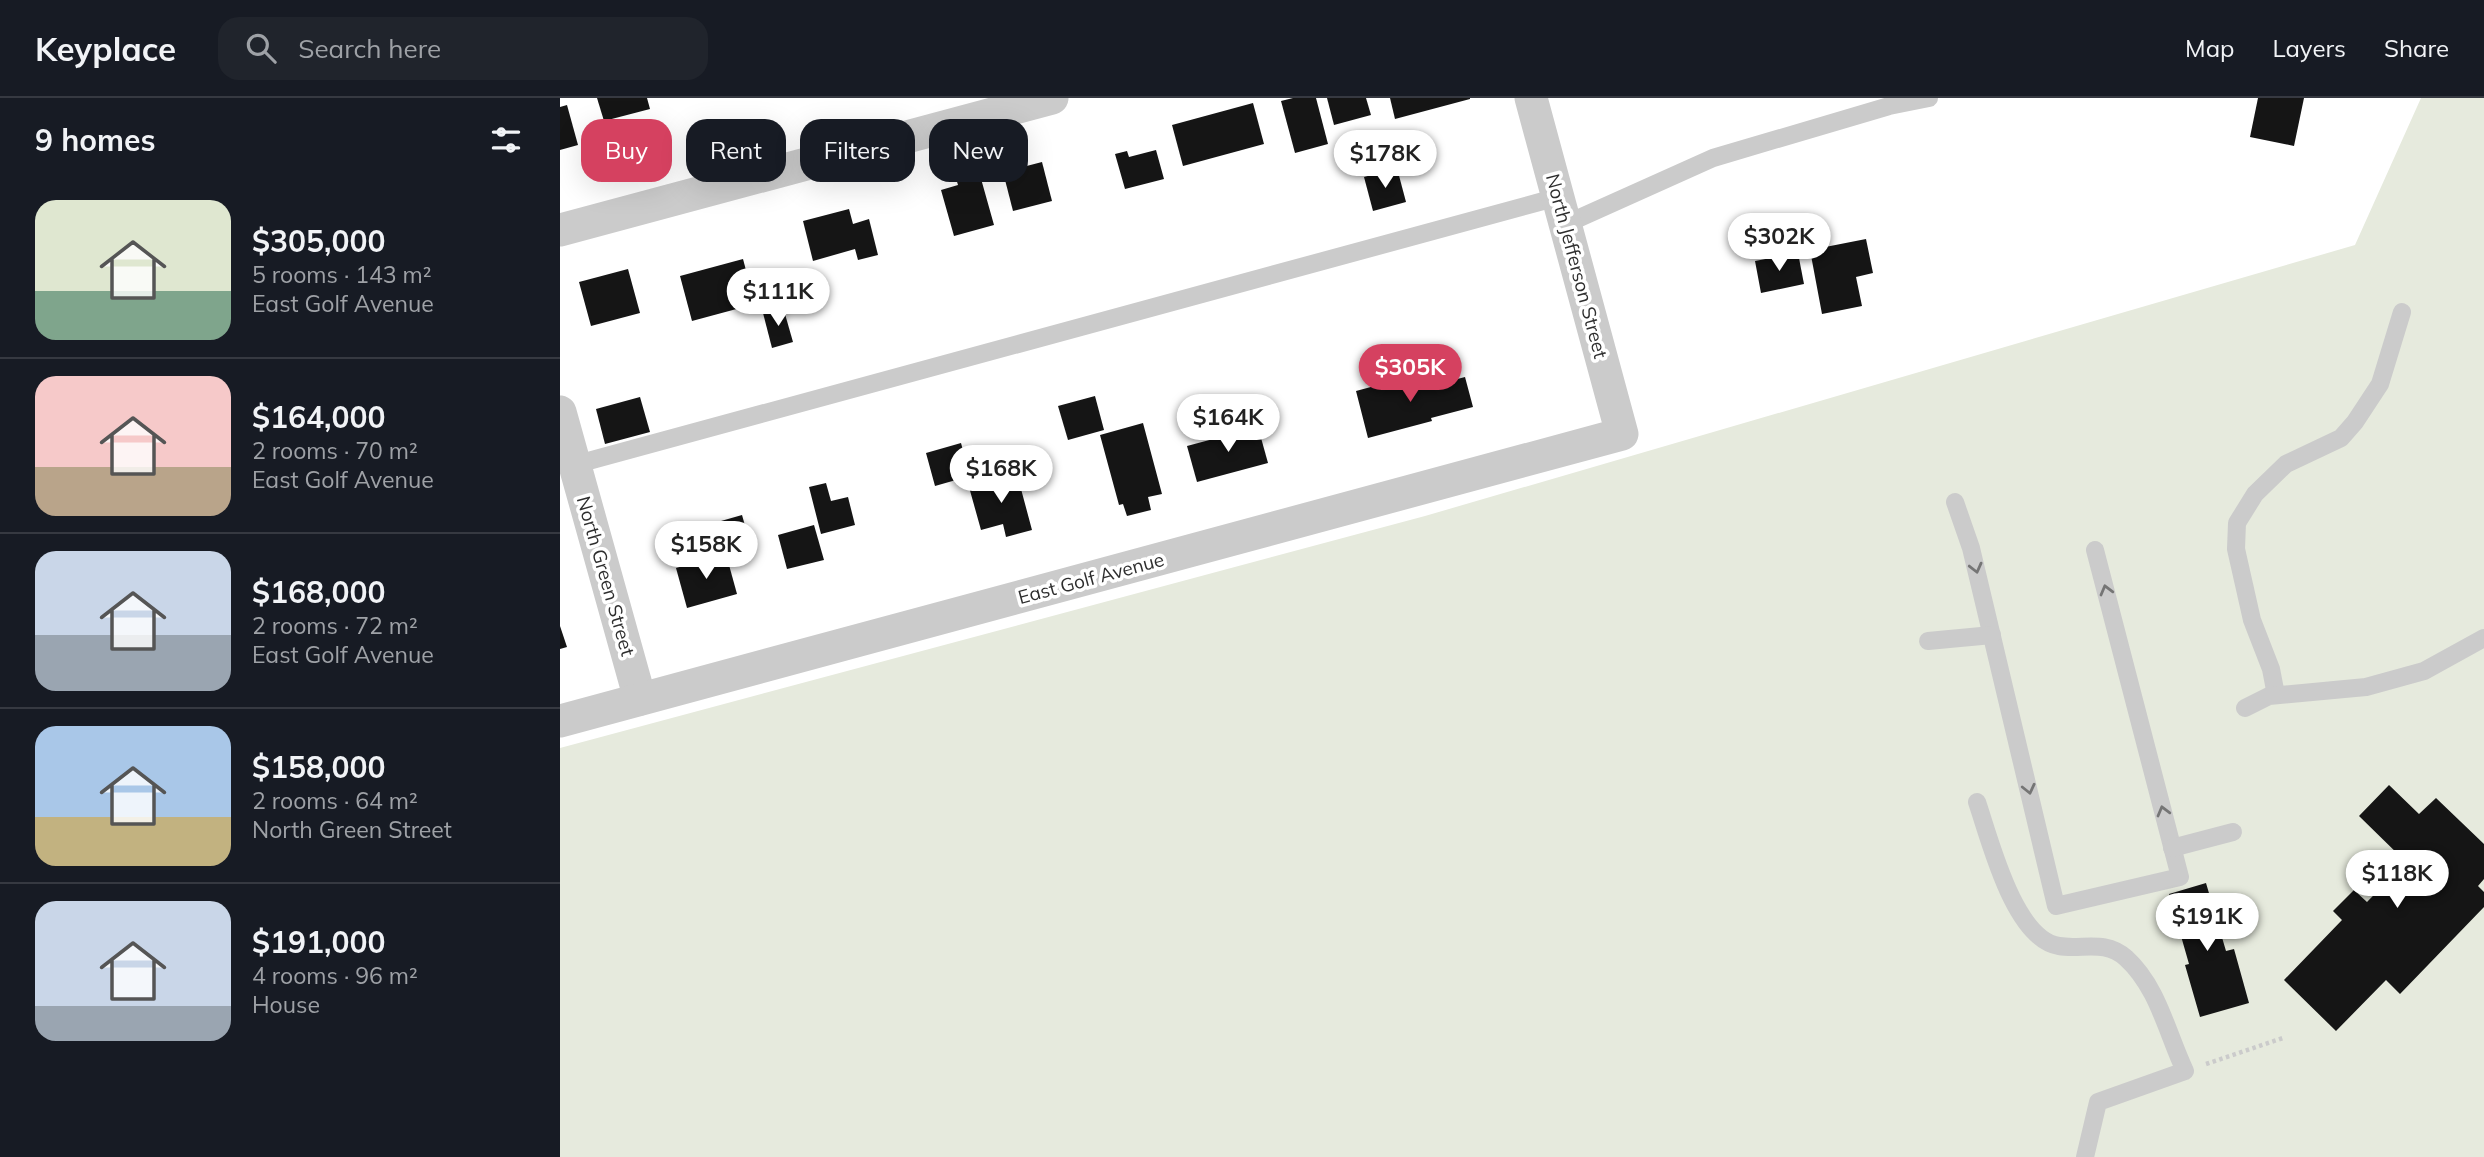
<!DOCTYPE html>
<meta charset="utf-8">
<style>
body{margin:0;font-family:Mulish,sans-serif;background:#20242c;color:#f1f3f6;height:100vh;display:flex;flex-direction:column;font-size:26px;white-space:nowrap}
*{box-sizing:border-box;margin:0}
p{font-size:23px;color:#9ea1a6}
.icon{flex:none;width:38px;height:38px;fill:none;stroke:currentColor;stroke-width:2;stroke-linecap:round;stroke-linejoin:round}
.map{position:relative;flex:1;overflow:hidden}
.sheet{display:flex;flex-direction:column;background:#171b24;width:560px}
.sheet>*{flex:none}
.guide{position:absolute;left:21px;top:21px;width:665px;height:63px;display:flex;gap:14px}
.price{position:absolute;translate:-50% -60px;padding:0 16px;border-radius:24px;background:#fff;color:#222;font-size:23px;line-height:46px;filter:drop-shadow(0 2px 4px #0008)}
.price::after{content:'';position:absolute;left:50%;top:42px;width:21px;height:16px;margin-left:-10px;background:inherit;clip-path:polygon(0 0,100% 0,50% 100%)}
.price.on{background:#d54160;color:#fff}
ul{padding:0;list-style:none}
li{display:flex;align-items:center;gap:21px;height:175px;padding:0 35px}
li+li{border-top:2px solid #363941}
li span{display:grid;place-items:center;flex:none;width:196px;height:140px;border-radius:21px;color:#555}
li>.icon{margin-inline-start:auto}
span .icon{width:84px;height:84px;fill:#fffc;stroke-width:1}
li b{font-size:30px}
h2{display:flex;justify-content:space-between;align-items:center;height:84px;padding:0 35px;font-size:30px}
.tag{padding:0 24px;border-radius:21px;background:#171b24;box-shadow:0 7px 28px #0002;font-size:24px;line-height:63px}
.tag.on{background:#d54160;color:#fff}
header{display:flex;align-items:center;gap:42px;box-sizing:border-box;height:98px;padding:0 35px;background:#171b24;border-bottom:2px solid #363941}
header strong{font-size:33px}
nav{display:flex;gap:38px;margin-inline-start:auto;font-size:24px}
.search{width:490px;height:63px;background:#20242c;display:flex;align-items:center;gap:18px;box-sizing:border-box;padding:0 24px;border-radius:21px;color:#9ea1a6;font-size:26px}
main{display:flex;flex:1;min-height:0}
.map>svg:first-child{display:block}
.green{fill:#e6eadd}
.building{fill:#151515}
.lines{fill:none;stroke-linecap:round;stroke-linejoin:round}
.path{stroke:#cbcbcb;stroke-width:4.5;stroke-dasharray:3.5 3.5;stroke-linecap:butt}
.lane{stroke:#cbcbcb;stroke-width:18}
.street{stroke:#cbcbcb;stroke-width:33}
.oneway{stroke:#757575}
.labels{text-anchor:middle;stroke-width:7;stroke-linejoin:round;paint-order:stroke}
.street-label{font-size:19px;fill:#2e2e2e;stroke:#fff}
</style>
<header>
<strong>Keyplace</strong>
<div class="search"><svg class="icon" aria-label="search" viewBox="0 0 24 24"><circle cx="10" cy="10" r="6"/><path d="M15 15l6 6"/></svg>Search here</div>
<nav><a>Map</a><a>Layers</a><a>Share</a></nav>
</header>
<main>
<section class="sheet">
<h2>9 homes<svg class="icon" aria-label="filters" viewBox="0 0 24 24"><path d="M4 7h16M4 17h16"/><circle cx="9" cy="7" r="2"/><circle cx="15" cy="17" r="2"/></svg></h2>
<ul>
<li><span style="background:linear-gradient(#dfe7d0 65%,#7fa58c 0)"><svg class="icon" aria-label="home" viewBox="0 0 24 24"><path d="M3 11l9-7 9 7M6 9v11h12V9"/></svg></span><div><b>$305,000</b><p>5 rooms · 143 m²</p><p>East Golf Avenue</p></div></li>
<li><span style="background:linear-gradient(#f6c9c9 65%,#b9a48a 0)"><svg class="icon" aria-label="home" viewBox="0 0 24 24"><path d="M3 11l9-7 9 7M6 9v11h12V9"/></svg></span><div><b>$164,000</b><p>2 rooms · 70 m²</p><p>East Golf Avenue</p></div></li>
<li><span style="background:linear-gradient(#c9d6e8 60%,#9aa5b1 0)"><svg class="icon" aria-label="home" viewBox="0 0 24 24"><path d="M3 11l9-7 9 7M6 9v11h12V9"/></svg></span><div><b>$168,000</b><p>2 rooms · 72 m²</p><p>East Golf Avenue</p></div></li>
<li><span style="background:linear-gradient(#a9c7e8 65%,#c2b280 0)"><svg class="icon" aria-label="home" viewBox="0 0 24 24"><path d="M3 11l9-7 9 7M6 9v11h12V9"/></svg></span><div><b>$158,000</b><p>2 rooms · 64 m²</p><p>North Green Street</p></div></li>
<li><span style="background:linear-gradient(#c9d6e8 75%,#9aa5b1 0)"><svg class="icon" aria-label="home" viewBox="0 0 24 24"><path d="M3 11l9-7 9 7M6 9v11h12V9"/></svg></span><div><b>$191,000</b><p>4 rooms · 96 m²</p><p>House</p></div></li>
</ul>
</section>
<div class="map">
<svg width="1924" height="1059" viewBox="0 0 1924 1059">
<rect width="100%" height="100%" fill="#fff"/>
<polygon class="green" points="1861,0 1924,0 1924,1059 0,1059 0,650 865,418 1795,147"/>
<g class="building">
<polygon points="37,0 87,0 90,11 44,23"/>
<polygon points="733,0 756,0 768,46 735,55 721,3"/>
<polygon points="767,0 806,0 811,17 774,27"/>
<polygon points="830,0 910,0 910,1 835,21"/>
<polygon points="1698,0 1744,0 1734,48 1690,39"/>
<polygon points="693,5 704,46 623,68 612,27"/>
<polygon points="7,7 18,47 0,52 0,9"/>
<polygon points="596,52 604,81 565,91 555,56 567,53 569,59"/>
<polygon points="482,64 492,103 453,113 443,74"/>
<polygon points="418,70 434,127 394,138 381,92 398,87 395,77"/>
<polygon points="837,70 846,104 813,113 804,79"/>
<polygon points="289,111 293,126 309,121 318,157 298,162 295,151 253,163 243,123"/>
<polygon points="1306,141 1313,175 1296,179 1302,208 1262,216 1250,152"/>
<polygon points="1238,155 1244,186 1201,195 1195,163"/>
<polygon points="183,161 195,206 132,223 120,178"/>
<polygon points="68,171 80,215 31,228 19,184"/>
<polygon points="223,209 233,244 212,250 203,215"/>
<polygon points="859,276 863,290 905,279 913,309 871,320 872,323 808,340 796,293"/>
<polygon points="535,298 544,332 508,342 498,308"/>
<polygon points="80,299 90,334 45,346 36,311"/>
<polygon points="583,325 602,396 588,399 591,412 567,418 563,406 559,407 540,337"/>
<polygon points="698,329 708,365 637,384 627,348"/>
<polygon points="401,345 410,378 375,388 366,355"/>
<polygon points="457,376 472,432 446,439 443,426 421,432 409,389"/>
<polygon points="266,385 271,403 288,399 295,427 261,436 249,389"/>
<polygon points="182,417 193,456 172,462 161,423"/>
<polygon points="254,427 264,462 227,471 218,437"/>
<polygon points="166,456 177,496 127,510 116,470"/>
<polygon points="0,528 7,549 0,551"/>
<polygon points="1829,687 1859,716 1876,700 1924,746 1924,781 1918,788 1924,794 1924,809 1840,896 1826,882 1776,933 1724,882 1782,822 1773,813 1794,792 1807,804 1846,764 1799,718"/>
<polygon points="1646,785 1666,853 1674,851 1689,905 1640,919 1625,867 1629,866 1609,796"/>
</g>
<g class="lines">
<polyline class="path" points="1646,966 1723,940"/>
<g class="lane">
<polyline points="1006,126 1153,60 1329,8 1369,0"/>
<polyline points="10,368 998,99"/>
<polyline points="1395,404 1411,450 1496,808 1620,779 1535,452"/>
<polyline points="1368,543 1432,537"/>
<polyline points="1716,597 1711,571 1692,522 1676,451 1677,425 1695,396 1726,366 1781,340 1795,324 1820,286 1842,214"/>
<polyline points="1685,610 1709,598 1806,589 1864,573 1924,540"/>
<path d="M1417,704C1430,742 1454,841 1499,848C1522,852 1545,841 1566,860C1598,889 1607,935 1625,973L1538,1004L1525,1059"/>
<polyline points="1612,750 1673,734"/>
</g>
<g class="street">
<polyline points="0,132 492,0"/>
<polyline points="0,314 80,601"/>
<polyline points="0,623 1062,336 971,0"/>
</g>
</g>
<defs><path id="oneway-chevron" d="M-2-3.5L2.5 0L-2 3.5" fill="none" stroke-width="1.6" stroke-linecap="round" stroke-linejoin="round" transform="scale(1.75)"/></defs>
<g class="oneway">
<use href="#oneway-chevron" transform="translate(1416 470) rotate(76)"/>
<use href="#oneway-chevron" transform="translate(1546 492) rotate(-105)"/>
<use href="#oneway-chevron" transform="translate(1469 691) rotate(77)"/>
<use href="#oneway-chevron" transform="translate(1603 713) rotate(-105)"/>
</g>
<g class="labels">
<g class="street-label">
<text transform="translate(1017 168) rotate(75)" y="7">North Jefferson Street</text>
<text transform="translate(46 478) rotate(74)" y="7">North Green Street</text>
<text transform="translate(531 480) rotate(-15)" y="7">East Golf Avenue</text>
</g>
</g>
</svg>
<b class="price" style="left:825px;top:92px">$178K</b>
<b class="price" style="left:1219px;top:175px">$302K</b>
<b class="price" style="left:218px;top:230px">$111K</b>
<b class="price on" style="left:850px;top:306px">$305K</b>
<b class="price" style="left:668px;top:356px">$164K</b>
<b class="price" style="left:441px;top:407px">$168K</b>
<b class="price" style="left:146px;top:483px">$158K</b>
<b class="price" style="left:1837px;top:812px">$118K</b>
<b class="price" style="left:1647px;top:855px">$191K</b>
<div class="guide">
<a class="tag on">Buy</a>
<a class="tag">Rent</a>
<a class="tag">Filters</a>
<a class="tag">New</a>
</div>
</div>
</main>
